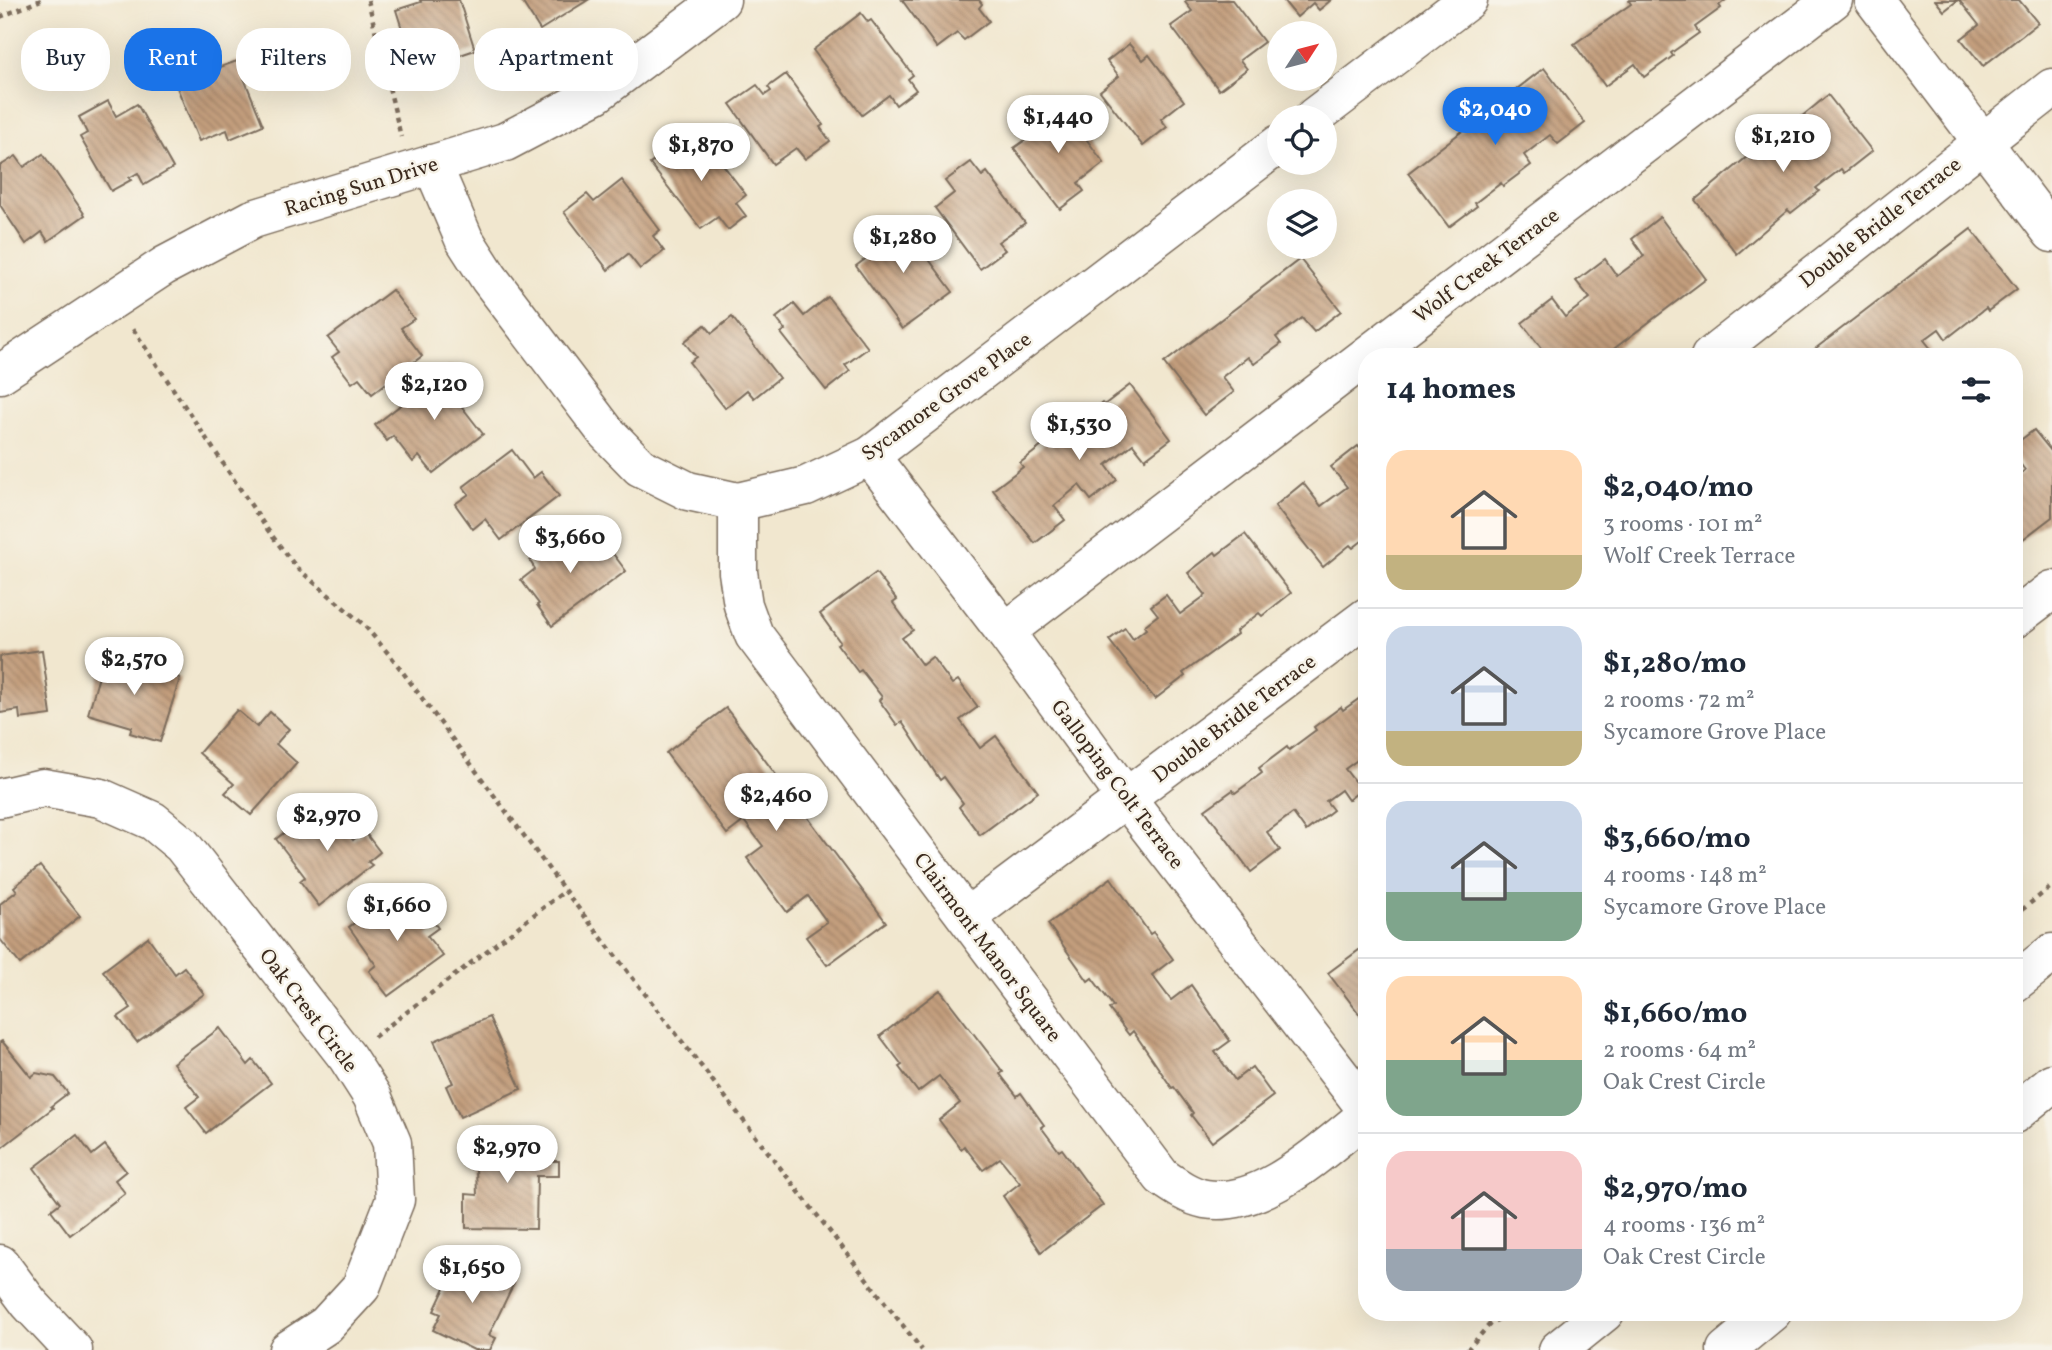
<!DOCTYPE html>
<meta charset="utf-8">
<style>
body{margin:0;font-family:Vollkorn,serif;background:#f6f6f7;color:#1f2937;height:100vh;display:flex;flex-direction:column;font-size:26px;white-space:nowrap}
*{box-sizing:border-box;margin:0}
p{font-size:23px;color:#747a83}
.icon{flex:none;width:38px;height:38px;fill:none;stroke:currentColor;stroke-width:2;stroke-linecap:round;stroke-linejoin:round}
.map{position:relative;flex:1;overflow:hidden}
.side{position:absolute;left:1358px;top:348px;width:665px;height:973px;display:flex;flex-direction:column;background:#fff;border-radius:28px;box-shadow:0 7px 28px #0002}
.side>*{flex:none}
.hud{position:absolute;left:21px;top:28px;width:665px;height:63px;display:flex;gap:14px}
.needle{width:46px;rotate:54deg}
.fabs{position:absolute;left:1267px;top:21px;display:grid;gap:14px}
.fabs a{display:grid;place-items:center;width:70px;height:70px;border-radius:50%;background:#fff;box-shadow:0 7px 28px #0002;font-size:35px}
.price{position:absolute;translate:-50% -60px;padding:0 16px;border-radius:24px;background:#fff;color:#222;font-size:23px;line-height:46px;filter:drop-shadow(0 2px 4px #0008)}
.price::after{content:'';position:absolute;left:50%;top:42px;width:21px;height:16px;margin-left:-10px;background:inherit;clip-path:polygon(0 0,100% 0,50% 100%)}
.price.active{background:#1a73e8;color:#fff}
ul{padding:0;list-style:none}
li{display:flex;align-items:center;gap:21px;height:175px;padding:0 28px}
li+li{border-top:2px solid #e0e1e3}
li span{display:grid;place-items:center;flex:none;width:196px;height:140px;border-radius:21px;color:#555}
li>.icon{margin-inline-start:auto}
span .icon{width:84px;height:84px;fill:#fffc;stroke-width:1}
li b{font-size:30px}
h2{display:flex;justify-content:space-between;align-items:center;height:84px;padding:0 28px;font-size:30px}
.chip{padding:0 24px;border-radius:28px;background:#fff;box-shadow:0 7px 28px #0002;font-size:24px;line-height:63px}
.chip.active{background:#1a73e8;color:#fff}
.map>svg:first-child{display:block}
.building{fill:url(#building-back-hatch)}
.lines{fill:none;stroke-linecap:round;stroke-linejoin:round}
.minor-casing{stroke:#7b6c5c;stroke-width:41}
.major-casing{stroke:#7b6c5c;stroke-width:41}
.path{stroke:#7b6c5c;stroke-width:4.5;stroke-dasharray:5 5;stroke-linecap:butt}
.minor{stroke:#fff;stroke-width:38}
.major{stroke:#fff;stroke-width:38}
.labels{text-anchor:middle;stroke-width:5;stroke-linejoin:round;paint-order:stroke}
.street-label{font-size:21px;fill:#3b2a1e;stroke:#f7f3e8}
</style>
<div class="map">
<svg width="2052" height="1350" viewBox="0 0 2052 1350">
<defs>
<pattern id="building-back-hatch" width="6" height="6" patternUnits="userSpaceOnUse" patternTransform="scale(1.75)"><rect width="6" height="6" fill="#c39e7d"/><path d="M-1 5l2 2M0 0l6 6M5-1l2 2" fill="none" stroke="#a08166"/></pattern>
</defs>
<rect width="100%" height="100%" fill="#f7f3e8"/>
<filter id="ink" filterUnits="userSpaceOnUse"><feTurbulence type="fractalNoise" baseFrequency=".0143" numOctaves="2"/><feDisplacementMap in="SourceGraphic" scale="14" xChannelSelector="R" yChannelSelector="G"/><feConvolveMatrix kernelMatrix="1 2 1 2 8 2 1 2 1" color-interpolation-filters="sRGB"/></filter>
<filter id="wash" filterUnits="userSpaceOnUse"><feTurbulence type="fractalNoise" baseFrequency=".00686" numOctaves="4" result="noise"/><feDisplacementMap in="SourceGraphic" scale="28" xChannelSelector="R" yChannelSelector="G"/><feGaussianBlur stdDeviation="1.57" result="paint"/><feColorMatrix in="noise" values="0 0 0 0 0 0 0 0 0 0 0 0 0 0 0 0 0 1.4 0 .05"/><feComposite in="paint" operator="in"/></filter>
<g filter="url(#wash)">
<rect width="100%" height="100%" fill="#f1e7cf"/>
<g id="blocks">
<g class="building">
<polygon points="420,0 459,0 475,50 445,60 449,69 418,79 396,10 421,2"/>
<polygon points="521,0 588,0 540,30"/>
<polygon points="902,0 979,0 982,4 979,8 989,21 964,40 957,33 937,48"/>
<polygon points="1187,0 1232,0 1264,42 1240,60 1247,69 1219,90 1171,26 1192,11 1185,2"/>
<polygon points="1283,0 1331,0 1319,10 1313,3 1297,17"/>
<polygon points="1630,0 1726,0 1719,5 1721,8 1695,27 1699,33 1671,53 1673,56 1644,77 1635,64 1605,86 1574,44 1631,4 1629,1"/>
<polygon points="1935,0 1958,0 1944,11"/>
<polygon points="1959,0 2019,0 2038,23 1983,66 1961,39 1979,25"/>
<polygon points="861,13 868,22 871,20 913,75 908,79 916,90 896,105 889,95 862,115 813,50"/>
<polygon points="1129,44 1143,60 1149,55 1184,101 1161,119 1167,127 1143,146 1100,91 1119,76 1107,61"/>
<polygon points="205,52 212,70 237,61 263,125 230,139 227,130 199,141 176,85 183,82 176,64"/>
<polygon points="1544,68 1585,123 1558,144 1550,135 1524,155 1531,165 1503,186 1501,183 1475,203 1477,206 1449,227 1408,173"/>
<polygon points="786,74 823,125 820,127 830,141 805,159 796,148 773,164 730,104 757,85 765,95 771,91 768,87"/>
<polygon points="1828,95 1872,151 1844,173 1841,169 1816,188 1819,191 1791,213 1788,210 1737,254 1695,200 1748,156 1750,159"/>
<polygon points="108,101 116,116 137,104 173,168 144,185 138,173 129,178 131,180 111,191 80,137 87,133 79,117"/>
<polygon points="1050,102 1061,117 1067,113 1104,163 1078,183 1084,191 1060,209 1014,148 1034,134 1025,121"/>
<polygon points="699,133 746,195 736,203 746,216 728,230 718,217 701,229 650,164 676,144 679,148"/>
<polygon points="43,154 85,215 48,241 42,232 26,244 0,205 0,166 16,156 24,167"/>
<polygon points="971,162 982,176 987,172 1025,223 998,242 1005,250 980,269 935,208 954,193 945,181"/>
<polygon points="622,180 660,230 653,236 664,251 640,269 628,254 608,270 564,212 587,194 594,202"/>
<polygon points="1660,217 1706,279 1603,357 1548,357 1522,323 1552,300 1565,317 1590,298 1576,281 1605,259 1617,276 1644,256 1632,239"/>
<polygon points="891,219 899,231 905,227 953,292 902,329 856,266 880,248 870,234"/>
<polygon points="1971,229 2017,289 1988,311 1986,308 1946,339 1939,329 1924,340 1932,350 1922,357 1809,357 1807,355"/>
<polygon points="1300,259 1341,311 1314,332 1302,318 1276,337 1281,344 1254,364 1248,357 1222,377 1234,392 1204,415 1164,363"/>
<polygon points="392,290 414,319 401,328 422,356 372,394 359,378 352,383 332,357 339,352 328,338"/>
<polygon points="828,297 868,348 845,365 850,371 826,390 781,333 785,330 776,318 794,304 804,316"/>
<polygon points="732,317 779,378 754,398 747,390 725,408 689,362 696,357 684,342 705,325 712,333"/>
<polygon points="451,366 475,397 462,407 483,434 433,473 419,456 413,462 393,436 387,441 375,425"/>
<polygon points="1130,385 1171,439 1145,459 1133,444 1106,465 1117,480 1091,500 1079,485 1054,506 1065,520 1035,543 993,490 1023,467 1020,463 1047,442 1050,446 1102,403 1104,405"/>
<polygon points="2034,430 2052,452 2052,517 2014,546 2014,479 2025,470 2014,456 2014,445"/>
<polygon points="1358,446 1367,457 1367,537 1353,548 1350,545 1323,567 1275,506 1303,483 1321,506 1347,487 1331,467"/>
<polygon points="512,450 533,478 541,472 559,496 501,540 485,519 473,529 455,504 469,494 463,487"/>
<polygon points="579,525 599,553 608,547 626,571 552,626 537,605 539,604 521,580 535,569 530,561"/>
<polygon points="1245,534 1291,593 1262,616 1259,613 1236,631 1237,634 1183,673 1185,676 1155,699 1109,640 1125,628 1133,639 1146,629 1144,626 1158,615 1151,606 1166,595 1180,614 1206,595 1188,573 1215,552 1217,555"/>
<polygon points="876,573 897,600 893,603 913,630 902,638 922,665 932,657 952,684 958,680 978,707 960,720 980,748 996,736 1038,792 980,835 959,807 963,803 944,777 940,780 902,722 897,725 879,700 882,697 861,670 858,672 837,644 840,642 820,614"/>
<polygon points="42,650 51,715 20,719 19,710 0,713 0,656"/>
<polygon points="105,656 180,678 160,742 130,733 132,727 88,714"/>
<polygon points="1367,693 1367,753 1345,769 1361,790 1348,800 1341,790 1326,801 1333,810 1306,831 1293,813 1267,832 1280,850 1251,872 1205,810 1233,790 1235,793 1262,773 1259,768 1287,747 1289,750 1316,730 1314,727 1341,707 1343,710"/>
<polygon points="726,708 886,922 827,965 806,937 827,922 808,896 787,912 747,858 763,846 744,821 727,834 666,753"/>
<polygon points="237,710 257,727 270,712 289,729 276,744 297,763 251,815 225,793 234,784 199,753"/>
<polygon points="324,802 353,840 364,831 380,852 368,862 372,865 319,906 300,881 305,877 276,839"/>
<polygon points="40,866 80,916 20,964 0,939 0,904 17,891 14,887"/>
<polygon points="1111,878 1150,934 1153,932 1173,959 1152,975 1171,1000 1191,985 1230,1041 1215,1052 1235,1080 1252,1067 1273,1096 1212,1142 1191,1115 1193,1113 1174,1087 1172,1088 1133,1031 1129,1035 1109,1009 1113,1006 1092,978 1088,981 1048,924"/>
<polygon points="394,893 411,916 422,907 438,928 427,936 443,956 388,996 369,971 376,965 349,927"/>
<polygon points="148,937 175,974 184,967 204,994 137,1042 118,1017 131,1008 103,971"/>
<polygon points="1367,944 1367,1024 1328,973"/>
<polygon points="940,990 1003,1072 1000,1074 1017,1096 1021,1093 1044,1125 1041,1127 1059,1151 1062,1149 1103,1205 1041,1252 1003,1196 1020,1183 1000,1158 983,1170 964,1146 961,1149 939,1120 960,1103 939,1076 918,1092 899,1067 902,1065 880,1036"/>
<polygon points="489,1017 521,1089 460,1117 446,1086 453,1083 434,1041"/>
<polygon points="220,1028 248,1065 253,1060 271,1083 206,1133 186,1107 199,1097 173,1063"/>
<polygon points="2,1041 31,1077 36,1073 55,1077 68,1093 51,1106 53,1108 0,1149 0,1042"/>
<polygon points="77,1135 92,1155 105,1145 126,1171 115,1180 125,1193 70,1235 51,1210 60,1203 34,1168"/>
<polygon points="475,1141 538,1142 537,1161 559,1161 559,1176 537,1176 536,1229 466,1228 466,1194 477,1195"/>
<polygon points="460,1256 514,1283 489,1335 496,1338 490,1350 474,1350 433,1330 441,1314 434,1311"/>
</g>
</g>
</g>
<g filter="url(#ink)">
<use href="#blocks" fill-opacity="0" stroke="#7b6c5c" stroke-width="2"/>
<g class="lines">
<defs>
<g id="minor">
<polyline points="1874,0 2052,233"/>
<polyline points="1314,117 1468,0"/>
<polyline points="432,164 464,239 489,278 606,432 640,467 688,491 738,502 806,486 870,456 1279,144"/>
<polyline points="1710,357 2052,88"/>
<polyline points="0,374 164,266 253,219 505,142 596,94 721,0"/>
<polyline points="870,456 1005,632 1127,799 1367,1110"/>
<path d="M738,502V572L743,605L754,635L1162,1177C1175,1186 1189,1196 1205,1199C1263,1209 1324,1148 1367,1115"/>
<polyline points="2014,619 2052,590"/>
<polyline points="1005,632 1833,0"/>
<polyline points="0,798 43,788 101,798 153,821 182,845 347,1057 372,1096 392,1143 395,1200 361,1287 326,1325 288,1350"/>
<polyline points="967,917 1367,617"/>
<polyline points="0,1264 29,1303 73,1350"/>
</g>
<g id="major">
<polyline points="2014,983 2052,953"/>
<polyline points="2014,1114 2052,1083"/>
<polyline points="1558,1350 1605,1312"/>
<polyline points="1726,1350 1772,1312"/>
</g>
</defs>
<use href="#minor" class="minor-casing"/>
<use href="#major" class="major-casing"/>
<g class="path">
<polyline points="368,0 401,137"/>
<polyline points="0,17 41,0"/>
<polyline points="133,329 267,529 296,567 364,625 393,659 565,891 922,1350"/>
<polyline points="2014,916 2052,886"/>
<polyline points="374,1037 565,891"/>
<polyline points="1467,1350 1490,1324 1510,1312"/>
</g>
<use href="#minor" class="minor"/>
<use href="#major" class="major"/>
</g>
</g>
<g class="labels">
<g class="street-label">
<text transform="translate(361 186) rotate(-17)" y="7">Racing Sun Drive</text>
<text transform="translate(1880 222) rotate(-38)" y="7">Double Bridle Terrace</text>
<text transform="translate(1486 265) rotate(-37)" y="7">Wolf Creek Terrace</text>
<text transform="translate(946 396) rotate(-36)" y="7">Sycamore Grove Place</text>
<text transform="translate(1234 718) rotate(-37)" y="7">Double Bridle Terrace</text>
<text transform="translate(1118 784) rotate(53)" y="7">Galloping Colt Terrace</text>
<text transform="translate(988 947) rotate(53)" y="7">Clairmont Manor Square</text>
<text transform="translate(309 1010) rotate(53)" y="7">Oak Crest Circle</text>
</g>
</g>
</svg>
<div class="fabs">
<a><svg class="needle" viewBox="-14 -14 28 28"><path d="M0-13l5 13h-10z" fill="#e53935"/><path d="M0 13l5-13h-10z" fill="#747a83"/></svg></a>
<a><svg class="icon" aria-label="locate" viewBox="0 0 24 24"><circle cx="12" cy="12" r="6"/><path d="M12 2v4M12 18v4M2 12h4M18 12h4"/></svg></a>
<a><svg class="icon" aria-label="layers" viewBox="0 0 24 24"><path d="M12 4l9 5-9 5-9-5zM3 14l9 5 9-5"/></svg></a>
</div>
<b class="price active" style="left:1495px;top:147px">$2,040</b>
<b class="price" style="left:1058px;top:155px">$1,440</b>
<b class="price" style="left:1783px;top:174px">$1,210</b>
<b class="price" style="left:701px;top:183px">$1,870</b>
<b class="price" style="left:903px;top:275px">$1,280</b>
<b class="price" style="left:434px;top:422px">$2,120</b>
<b class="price" style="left:1079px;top:462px">$1,530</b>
<b class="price" style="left:570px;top:575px">$3,660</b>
<b class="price" style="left:134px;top:697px">$2,570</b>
<b class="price" style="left:776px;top:833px">$2,460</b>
<b class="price" style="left:327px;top:853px">$2,970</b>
<b class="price" style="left:397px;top:943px">$1,660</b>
<b class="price" style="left:507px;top:1185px">$2,970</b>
<b class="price" style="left:472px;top:1305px">$1,650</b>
<div class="hud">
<a class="chip">Buy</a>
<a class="chip active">Rent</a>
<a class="chip">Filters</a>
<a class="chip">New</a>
<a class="chip">Apartment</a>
</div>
<section class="side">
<h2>14 homes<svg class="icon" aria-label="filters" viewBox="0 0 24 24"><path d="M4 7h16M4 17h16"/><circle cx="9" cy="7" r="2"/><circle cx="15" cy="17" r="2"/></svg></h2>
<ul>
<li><span style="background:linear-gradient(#ffd9b3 75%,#c2b280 0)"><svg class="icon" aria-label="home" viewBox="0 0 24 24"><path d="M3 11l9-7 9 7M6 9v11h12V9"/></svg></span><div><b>$2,040/mo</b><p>3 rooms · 101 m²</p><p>Wolf Creek Terrace</p></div></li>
<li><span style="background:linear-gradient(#c9d6e8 75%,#c2b280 0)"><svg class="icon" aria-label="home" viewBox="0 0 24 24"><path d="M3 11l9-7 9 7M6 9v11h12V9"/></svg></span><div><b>$1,280/mo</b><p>2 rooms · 72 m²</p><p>Sycamore Grove Place</p></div></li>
<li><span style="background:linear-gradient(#c9d6e8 65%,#7fa58c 0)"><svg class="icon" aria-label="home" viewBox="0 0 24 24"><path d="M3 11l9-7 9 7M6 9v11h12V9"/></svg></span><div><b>$3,660/mo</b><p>4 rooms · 148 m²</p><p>Sycamore Grove Place</p></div></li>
<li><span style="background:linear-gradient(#ffd9b3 60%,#7fa58c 0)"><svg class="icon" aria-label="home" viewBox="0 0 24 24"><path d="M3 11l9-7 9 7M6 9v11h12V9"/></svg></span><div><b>$1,660/mo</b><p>2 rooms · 64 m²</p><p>Oak Crest Circle</p></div></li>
<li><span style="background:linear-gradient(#f6c9c9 70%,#9aa5b1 0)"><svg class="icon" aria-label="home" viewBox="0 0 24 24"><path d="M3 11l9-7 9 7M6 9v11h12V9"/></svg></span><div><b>$2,970/mo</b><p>4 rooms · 136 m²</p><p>Oak Crest Circle</p></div></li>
</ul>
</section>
</div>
